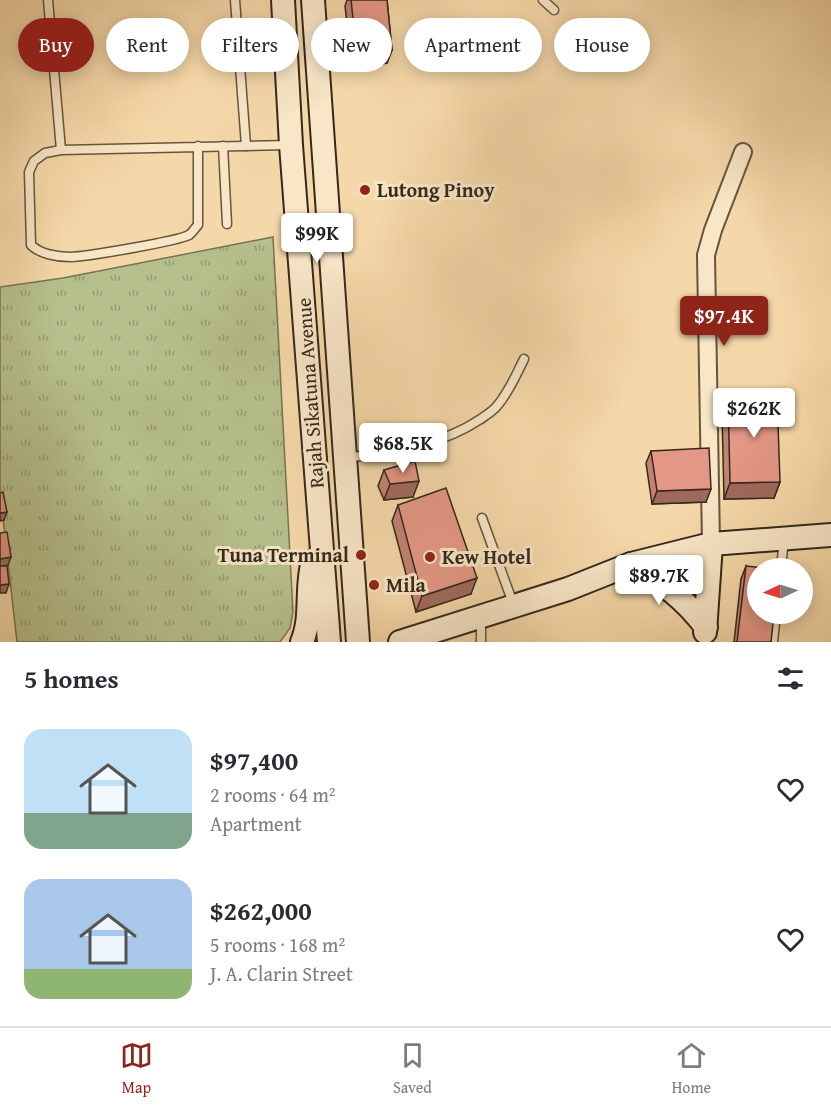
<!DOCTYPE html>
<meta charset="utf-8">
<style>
body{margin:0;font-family:"Gentium Book Plus",serif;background:#f2f2f3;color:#2b2b33;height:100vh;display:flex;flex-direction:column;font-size:22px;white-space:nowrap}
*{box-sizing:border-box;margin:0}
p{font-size:20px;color:#7c7c81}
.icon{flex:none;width:33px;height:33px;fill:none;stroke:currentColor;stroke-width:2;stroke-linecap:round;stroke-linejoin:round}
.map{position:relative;height:642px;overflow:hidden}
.side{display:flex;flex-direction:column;background:#fff;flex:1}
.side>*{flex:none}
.hud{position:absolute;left:18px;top:18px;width:795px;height:54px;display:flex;gap:12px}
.needle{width:39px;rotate:266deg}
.tools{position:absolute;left:747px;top:558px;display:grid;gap:12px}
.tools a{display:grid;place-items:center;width:66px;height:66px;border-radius:50%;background:#fff;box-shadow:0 3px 15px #0003;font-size:30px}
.price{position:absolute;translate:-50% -51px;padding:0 14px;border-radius:6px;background:#fff;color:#222;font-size:20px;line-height:39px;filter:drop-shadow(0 2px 3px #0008)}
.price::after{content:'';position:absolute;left:50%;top:36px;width:18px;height:14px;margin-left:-9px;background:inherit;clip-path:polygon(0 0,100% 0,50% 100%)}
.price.on{background:#8f2418;color:#fff}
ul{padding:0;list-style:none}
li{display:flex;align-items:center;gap:18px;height:150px;padding:0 24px}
li span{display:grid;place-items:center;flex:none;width:168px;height:120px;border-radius:18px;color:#555}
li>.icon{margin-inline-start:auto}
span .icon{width:72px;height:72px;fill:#fffc;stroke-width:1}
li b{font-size:26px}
h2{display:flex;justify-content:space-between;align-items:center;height:72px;padding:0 24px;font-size:26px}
.chip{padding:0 21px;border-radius:27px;background:#fff;box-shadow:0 3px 15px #0003;font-size:21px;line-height:54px}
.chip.on{background:#8f2418;color:#fff}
.tabs{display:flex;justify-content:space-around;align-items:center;height:84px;border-top:2px solid #e1e1e2;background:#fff;font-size:16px;color:#7c7c81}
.tabs a{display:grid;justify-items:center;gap:3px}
.tabs .on{color:#8f2418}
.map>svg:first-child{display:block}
.park{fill:url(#park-tufts);stroke:#767454;stroke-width:1.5}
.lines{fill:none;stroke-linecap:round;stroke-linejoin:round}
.service-casing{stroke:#65553f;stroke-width:11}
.minor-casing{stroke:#65553f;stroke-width:20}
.secondary-casing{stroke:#35291c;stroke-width:26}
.service{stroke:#f8e6c7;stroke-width:8}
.minor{stroke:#f8e6c7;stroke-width:16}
.secondary{stroke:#f8e6c7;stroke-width:22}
.wall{fill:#c38272;stroke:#35291c;stroke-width:1.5}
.shaded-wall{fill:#9f6a5d;stroke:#35291c;stroke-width:1.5}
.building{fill:#e39785;stroke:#35291c;stroke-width:1.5}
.poi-dot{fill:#8f2418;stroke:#f8e6c7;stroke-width:2}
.labels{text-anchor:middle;stroke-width:6;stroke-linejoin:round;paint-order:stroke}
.poi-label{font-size:20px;font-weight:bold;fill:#35291c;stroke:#f8e6c7;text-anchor:start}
.street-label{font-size:20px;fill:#35291c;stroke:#f8e6c7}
</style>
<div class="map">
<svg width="831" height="642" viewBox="0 0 831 642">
<defs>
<pattern id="park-tufts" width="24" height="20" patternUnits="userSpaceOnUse" patternTransform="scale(1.5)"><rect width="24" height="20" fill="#b6c08c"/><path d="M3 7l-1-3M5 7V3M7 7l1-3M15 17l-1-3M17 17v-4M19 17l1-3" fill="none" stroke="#959c72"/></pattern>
</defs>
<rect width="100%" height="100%" fill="#f5d8a9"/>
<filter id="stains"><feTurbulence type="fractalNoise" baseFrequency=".00333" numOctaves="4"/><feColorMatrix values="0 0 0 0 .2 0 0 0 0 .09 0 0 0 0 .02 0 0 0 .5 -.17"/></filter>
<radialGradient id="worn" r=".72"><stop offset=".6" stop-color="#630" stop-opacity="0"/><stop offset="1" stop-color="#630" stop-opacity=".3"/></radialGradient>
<polygon class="park" points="273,237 293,612 290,628 280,642 17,642 0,491 0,287 63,278"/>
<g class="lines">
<defs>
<g id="service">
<polyline points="48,0 61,150"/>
<polyline points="235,0 246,146"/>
<polyline points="543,0 554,10"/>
<path d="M198,146V225C195,228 193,232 189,235C178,241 85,257 70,257C57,257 40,254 31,245L29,172L34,161L45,153L61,150L290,145"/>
<polyline points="223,146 227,224"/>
<path d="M348,458C393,451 440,446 479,420C485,416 492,412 497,406C509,392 516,375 524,359"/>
<polyline points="482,518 514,606"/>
<polyline points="781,568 784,539"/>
<polyline points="481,642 481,618"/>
<polyline points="773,642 776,614"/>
</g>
<polyline id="minor" points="711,544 706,255 713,230 743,152"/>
<g id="secondary">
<polyline points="283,0 291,145 329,642"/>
<polyline points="313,0 358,642"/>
<path d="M631,564C662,582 684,598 706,627"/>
<polyline points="705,632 711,544"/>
<path d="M302,642C313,616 305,587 313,561"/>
<polyline points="400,642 568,589 631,564 711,544 831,535"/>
</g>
</defs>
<use href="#service" class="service-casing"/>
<use href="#minor" class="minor-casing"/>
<use href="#secondary" class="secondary-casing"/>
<use href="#service" class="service"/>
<use href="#minor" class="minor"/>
<use href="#secondary" class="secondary"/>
</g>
<g class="wall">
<polygon points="347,0 387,0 392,50 387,63 352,68 345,6"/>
<polygon points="728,396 780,482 774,498 724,499 722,413"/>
<polygon points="651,451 706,502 652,504 646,463"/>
<polygon points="384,470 413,497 384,500 378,486"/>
<polygon points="398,505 471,594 416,612 392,521"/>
<polygon points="746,566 771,642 734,642 741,579"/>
</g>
<g class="shaded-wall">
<polygon points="392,50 387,63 352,68 357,55"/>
<polygon points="419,481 413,497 384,500 390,484"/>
<polygon points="780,482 774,498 724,499 730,483"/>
<polygon points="711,489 706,502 652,504 657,491"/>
<polygon points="7,512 4,520 0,521 0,513"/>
<polygon points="11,557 8,565 0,567 0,559"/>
<polygon points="477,578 471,594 416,612 422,596"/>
<polygon points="9,584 6,593 0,593 0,585"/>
</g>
<g class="building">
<polygon points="351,0 387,0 392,50 357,55"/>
<polygon points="777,395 780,482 730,483 728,396"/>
<polygon points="709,448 711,489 657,491 651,451"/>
<polygon points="415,461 419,481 390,484 384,470"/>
<polygon points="446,488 477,578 422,596 398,505"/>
<polygon points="3,492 7,512 0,513 0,493"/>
<polygon points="7,532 11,557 0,559 0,533"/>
<polygon points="0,566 7,566 9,584 0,585"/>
<polygon points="746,566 765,568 758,568 758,614 774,614 771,642 737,642"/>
</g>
<g class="poi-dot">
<circle cx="365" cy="190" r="6"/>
<circle cx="361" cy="555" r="6"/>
<circle cx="430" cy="557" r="6"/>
<circle cx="374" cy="585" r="6"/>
</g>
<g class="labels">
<g class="poi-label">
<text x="377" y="197">Lutong Pinoy</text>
<text x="349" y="562" text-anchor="end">Tuna Terminal</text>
<text x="442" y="564">Kew Hotel</text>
<text x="386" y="592">Mila</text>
</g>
<g class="street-label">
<text transform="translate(310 393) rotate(-94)" y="7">Rajah Sikatuna Avenue</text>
</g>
</g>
<rect width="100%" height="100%" filter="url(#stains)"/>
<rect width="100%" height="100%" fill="url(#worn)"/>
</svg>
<div class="tools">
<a><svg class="needle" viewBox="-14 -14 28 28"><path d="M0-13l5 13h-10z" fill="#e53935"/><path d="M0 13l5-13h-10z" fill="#7c7c81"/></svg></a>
</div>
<b class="price" style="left:317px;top:264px">$99K</b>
<b class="price on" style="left:724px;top:347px">$97.4K</b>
<b class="price" style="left:754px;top:439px">$262K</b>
<b class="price" style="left:403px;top:474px">$68.5K</b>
<b class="price" style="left:659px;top:606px">$89.7K</b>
<div class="hud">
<a class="chip on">Buy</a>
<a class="chip">Rent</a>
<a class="chip">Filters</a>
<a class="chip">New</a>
<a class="chip">Apartment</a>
<a class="chip">House</a>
</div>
</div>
<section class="side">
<h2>5 homes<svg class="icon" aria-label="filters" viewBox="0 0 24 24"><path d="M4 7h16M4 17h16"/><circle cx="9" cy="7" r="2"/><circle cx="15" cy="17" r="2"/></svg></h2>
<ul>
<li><span style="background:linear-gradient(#bfe0f5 70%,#7fa58c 0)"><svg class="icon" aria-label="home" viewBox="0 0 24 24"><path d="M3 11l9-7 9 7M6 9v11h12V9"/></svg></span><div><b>$97,400</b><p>2 rooms · 64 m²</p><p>Apartment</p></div><svg class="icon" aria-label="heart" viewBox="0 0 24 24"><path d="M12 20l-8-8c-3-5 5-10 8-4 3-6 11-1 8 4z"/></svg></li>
<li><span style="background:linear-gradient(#a9c7e8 75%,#8fb573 0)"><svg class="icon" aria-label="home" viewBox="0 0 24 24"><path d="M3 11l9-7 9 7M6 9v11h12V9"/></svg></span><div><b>$262,000</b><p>5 rooms · 168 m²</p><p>J. A. Clarin Street</p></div><svg class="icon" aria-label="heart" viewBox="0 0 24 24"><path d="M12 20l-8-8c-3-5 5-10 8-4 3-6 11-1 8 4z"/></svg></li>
</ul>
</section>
<nav class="tabs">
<a class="on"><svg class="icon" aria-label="map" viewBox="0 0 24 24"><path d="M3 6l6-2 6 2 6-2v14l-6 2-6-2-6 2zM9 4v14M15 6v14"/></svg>Map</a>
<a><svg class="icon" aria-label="saved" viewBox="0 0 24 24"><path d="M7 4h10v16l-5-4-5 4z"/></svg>Saved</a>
<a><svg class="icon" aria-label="home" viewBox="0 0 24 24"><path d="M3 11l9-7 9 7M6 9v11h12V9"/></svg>Home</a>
</nav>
